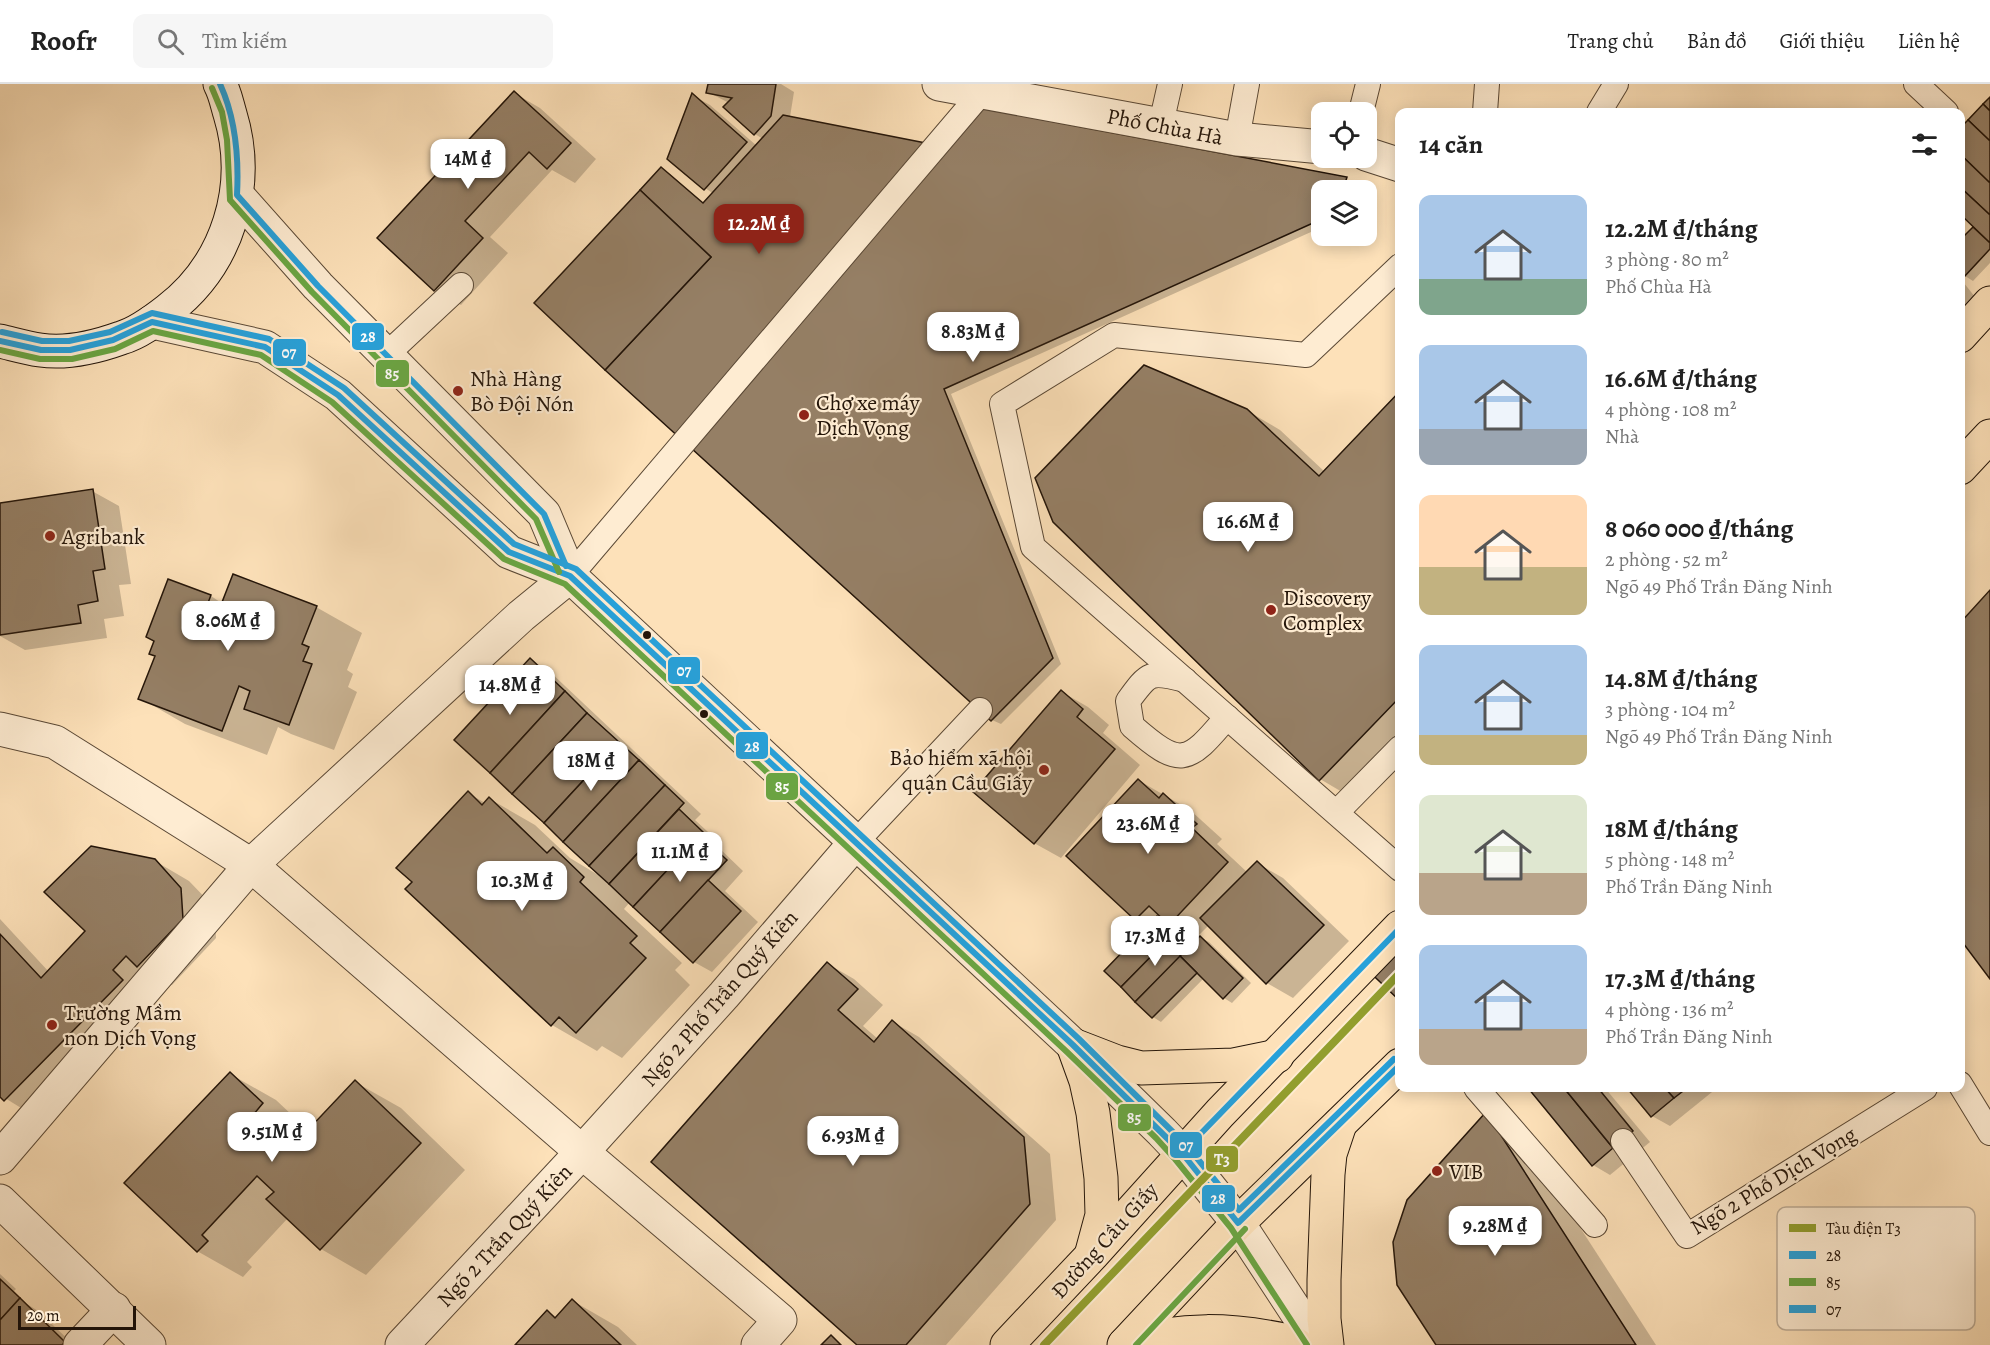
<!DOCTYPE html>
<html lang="vi">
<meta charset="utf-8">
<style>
body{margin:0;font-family:Alegreya,serif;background:#f6f6f6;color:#222;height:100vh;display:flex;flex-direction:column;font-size:22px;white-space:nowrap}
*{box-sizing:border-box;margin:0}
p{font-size:20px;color:#767676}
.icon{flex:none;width:33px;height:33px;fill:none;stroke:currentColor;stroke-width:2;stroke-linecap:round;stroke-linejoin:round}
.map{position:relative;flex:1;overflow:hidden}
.side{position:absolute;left:1395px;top:24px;width:570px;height:984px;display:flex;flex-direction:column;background:#fff;border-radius:12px;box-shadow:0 3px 15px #0003}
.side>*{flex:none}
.controls{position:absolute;left:1311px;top:18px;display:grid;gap:12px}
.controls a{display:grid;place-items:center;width:66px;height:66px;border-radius:12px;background:#fff;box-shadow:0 3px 15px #0003;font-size:30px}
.scale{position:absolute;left:18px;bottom:15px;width:118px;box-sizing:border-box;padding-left:6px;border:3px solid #241509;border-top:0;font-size:16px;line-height:21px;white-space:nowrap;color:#241509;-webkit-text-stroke:4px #feecd2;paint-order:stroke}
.price{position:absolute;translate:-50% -51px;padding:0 14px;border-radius:12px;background:#fff;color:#222;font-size:20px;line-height:39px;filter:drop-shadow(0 2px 3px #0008)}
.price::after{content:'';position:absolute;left:50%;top:36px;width:18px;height:14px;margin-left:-9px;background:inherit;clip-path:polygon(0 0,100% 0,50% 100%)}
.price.on{background:#8f2418;color:#fff}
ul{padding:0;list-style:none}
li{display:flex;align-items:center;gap:18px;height:150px;padding:0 24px}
li span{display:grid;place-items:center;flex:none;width:168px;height:120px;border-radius:12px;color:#555}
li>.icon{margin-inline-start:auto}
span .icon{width:72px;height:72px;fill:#fffc;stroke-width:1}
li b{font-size:26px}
h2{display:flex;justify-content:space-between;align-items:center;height:72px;padding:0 24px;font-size:26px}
header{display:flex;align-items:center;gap:36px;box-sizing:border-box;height:84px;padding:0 30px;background:#fff;border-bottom:2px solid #e0e0e0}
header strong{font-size:28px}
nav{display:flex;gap:33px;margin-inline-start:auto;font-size:21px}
.search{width:420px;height:54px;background:#f6f6f6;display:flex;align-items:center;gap:15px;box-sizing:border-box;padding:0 21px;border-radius:12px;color:#767676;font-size:22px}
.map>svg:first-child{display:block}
.shadow{fill:#0003;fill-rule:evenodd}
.building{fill:#957f65;stroke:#241509;stroke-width:1.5}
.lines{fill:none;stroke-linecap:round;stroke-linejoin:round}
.service-casing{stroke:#5a4835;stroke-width:26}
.minor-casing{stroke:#5a4835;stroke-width:35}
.tertiary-casing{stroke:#5a4835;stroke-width:35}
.secondary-casing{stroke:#241509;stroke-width:35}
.primary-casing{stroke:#241509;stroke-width:35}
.service{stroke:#feecd2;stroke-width:24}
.minor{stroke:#feecd2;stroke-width:33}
.tertiary{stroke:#feecd2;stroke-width:33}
.secondary{stroke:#feecd2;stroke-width:33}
.primary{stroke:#fde1b9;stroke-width:33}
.bus-1-casing{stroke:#feecd2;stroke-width:10}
.bus-2-casing{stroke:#feecd2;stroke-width:10}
.bus-3-casing{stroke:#feecd2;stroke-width:10}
.bus-1{stroke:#27a1da;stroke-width:6}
.bus-2{stroke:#6aa643;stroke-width:6}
.bus-3{stroke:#27a1da;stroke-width:6}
.metro-1-casing{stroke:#feecd2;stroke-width:12}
.metro-1{stroke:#929e2e;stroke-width:8}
.poi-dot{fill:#8f2418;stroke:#feecd2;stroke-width:2}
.bus-dot{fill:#241509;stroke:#feecd2;stroke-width:2}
.labels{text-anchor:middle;stroke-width:4.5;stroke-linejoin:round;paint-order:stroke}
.street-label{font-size:22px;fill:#241509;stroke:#feecd2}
.poi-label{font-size:22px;fill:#241509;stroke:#feecd2;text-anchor:start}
.key{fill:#feecd2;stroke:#bdac96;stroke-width:1.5}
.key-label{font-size:16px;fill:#241509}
.line-badge{stroke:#feecd2;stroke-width:2}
.badge-label{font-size:16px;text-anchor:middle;font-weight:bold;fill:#fff}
</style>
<header>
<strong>Roofr</strong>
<div class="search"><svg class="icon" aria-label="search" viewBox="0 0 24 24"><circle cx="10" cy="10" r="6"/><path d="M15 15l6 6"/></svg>Tìm kiếm</div>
<nav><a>Trang chủ</a><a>Bản đồ</a><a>Giới thiệu</a><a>Liên hệ</a></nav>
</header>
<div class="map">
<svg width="1990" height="1261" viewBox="0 0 1990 1261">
<rect width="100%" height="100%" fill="#fde1b9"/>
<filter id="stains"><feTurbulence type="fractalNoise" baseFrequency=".00333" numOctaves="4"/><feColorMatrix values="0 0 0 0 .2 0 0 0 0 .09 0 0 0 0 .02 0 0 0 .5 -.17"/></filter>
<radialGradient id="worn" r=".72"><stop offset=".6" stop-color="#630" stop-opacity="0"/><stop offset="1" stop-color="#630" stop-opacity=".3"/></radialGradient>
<g class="shadow">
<polygon points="709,0 781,0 794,8 790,33 940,64 1346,95 1355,100 1352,106 1322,106 1322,143 951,310 1061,580 1001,640 992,636 661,85 670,90 704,120 714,110 705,104 692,11 710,21 757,62 763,55 755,50 729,19 708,8"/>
<polygon points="514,9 540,24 596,75 575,99 552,86 490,153 508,169 461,221 435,206 379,154"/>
<polygon points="1990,15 1990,179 1973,197 1965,192 1960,158 1976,143"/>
<polygon points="1960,194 1975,213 1960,229"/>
<polygon points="1400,309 1400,668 1354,715 1320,695 1246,326 1280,346 1325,388"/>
<polygon points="92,407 119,422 131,500 119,501 124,532 104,535 107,554 25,566 0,552 0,421"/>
<polygon points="169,497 211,512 223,520 316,523 362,549 347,586 353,590 348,603 357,608 334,666 291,650 278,643 267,671 185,640 140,614 156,572"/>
<polygon points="530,576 548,586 701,730 695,736 720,759 717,762 743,787 725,807 758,838 712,888 694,878 630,818 624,825 682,879 675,886 690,901 622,974 602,962 597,967 552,941 407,805 468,709 485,719 490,715 535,741 570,774 600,792"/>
<polygon points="1062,608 1088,623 1109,641 1103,649 1140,681 1061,774 1034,759"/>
<path d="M1138,696L1190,726L1222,755L1217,760L1248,789L1257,779L1283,794L1349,857L1293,914L1267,899L1209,841L1198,852L1209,858L1251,899L1232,919L1224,914L1204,894L1161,938L1153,933L1149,842L1136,835L1068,772ZM1175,842L1198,856L1193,862Z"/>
<polygon points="155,777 189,797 215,824 216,854 172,901 158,893 39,1035 0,1011 0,835 49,888"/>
<polygon points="828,880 854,895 883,921 863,942 878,955 893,938 919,953 1050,1070 1056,1136 946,1261 860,1261"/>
<polygon points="230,990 276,1016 309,1047 355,998 401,1024 465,1086 366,1191 321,1165 288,1134 247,1178 252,1183 243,1193 197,1167"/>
<polygon points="1530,1004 1605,1004 1650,1058 1610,1091 1593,1081"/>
<polygon points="1630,1004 1717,1004 1670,1042 1652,1032"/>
<polygon points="1486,1030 1519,1049 1656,1261 1437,1261"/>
<polygon points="0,1190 16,1205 14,1207 27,1220 38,1227 74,1261 0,1261"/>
<polygon points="573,1217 618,1243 637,1261 517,1261 548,1228 558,1234"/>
</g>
<g class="building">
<polygon points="708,0 776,0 771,32 754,51 723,23 732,14 706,9"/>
<polygon points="514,7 571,59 547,85 529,68 465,137 483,154 434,207 377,154"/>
<polygon points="692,9 747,58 704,106 667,75"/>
<polygon points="1990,13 1990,27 1983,20"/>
<polygon points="1983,20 1990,27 1990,57 1968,36"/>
<polygon points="982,24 1347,93 1343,106 1322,106 1322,135 944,305 1053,574 991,637 691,364"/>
<polygon points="783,31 941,62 682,356 605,286 711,173 640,106 661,83 703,119"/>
<polygon points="1968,36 1990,57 1990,99 1960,70 1960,44"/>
<polygon points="1960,70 1990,99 1990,131 1960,103"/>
<polygon points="1960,103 1990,131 1990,159 1960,130"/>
<polygon points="640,106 711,173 605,286 534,219"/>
<polygon points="1973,143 1990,159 1990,165 1964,193 1960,190 1960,156"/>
<polygon points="1144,281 1247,325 1319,392 1400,307 1400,613 1319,697 1053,438 1035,394"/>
<polygon points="93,405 105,485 93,487 98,517 78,521 81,539 0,551 0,419"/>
<polygon points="233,490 317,522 302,560 309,563 303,577 312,580 289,641 244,625 250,607 239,602 222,647 138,615 155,572 149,570 154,557 146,553 168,495 211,511 205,527 217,531"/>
<polygon points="1990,506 1990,895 1960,855 1960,539"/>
<polygon points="530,574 565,607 490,689 454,656"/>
<polygon points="1061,606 1083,625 1077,633 1115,665 1034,760 973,708"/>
<polygon points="565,607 587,629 512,710 490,689"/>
<polygon points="587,629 619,658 544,739 512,710"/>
<polygon points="619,658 639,676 563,758 544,739"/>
<polygon points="639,676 665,701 589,782 563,758"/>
<polygon points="1138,695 1159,714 1163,709 1197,740 1192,744 1228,778 1169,841 1149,822 1135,836 1066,772"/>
<polygon points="665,701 684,719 609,800 589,782"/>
<polygon points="468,707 482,721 489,713 547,769 553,763 584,793 580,798 637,852 630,859 646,874 576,949 559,933 551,942 405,805 412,798 396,784"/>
<polygon points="679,725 703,748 633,823 609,800"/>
<polygon points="700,751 727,776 660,848 633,823"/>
<polygon points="91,762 155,775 181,804 183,835 137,883 126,872 113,886 123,896 4,1017 0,1013 0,850 41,894 85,847 44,808"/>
<polygon points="1257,777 1324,841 1266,900 1200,834"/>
<polygon points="708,796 741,827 693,879 660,848"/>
<polygon points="1400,828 1400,917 1356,875"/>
<polygon points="1157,832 1174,849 1121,903 1104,887"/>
<polygon points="1174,849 1189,864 1135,918 1121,903"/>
<polygon points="1200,852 1243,894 1223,915 1180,872"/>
<polygon points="1180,872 1197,889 1152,934 1135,918"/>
<polygon points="827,878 858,905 838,926 874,958 892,936 1024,1053 1030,1120 906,1261 857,1261 651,1078"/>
<polygon points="230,988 263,1019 253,1031 289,1066 355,996 421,1059 320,1166 266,1115 274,1108 257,1092 202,1151 208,1157 197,1168 124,1099"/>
<polygon points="1528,1004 1564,1004 1613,1064 1592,1082"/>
<polygon points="1564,1004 1598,1004 1633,1047 1613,1064"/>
<polygon points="1627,1004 1665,1004 1674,1014 1651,1033"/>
<polygon points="1665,1004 1687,1004 1674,1014"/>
<polygon points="1486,1028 1636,1261 1436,1261 1397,1201 1393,1158 1407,1116"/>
<polygon points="0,1195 20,1214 0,1236"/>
<polygon points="20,1214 65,1258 62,1261 0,1261 0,1236"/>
<polygon points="572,1215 621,1261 515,1261 547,1226 555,1234"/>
<polygon points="831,1251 841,1261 821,1261"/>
</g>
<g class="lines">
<defs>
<g id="service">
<polyline points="1916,0 1946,28"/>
<polyline points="1361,28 1368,0"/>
<polyline points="1485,28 1487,0"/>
<polyline points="1599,28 1616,0"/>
<polyline points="1161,40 1170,0"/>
<polyline points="1237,55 1247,0"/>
<polyline points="1400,182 1306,271 1114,251 1002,320 1033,463 1400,785"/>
<polyline points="385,272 461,201"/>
<polyline points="570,492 982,8"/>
<path d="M1185,596C1150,587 1149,588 1128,617L1132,642C1180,684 1187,681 1227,633"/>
<polyline points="1337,728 1400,664"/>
<polyline points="855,759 980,626"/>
<polyline points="1960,1000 1990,1049"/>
<polyline points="1476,1004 1595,1141"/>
<polyline points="1623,1057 1687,1152 1925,1004"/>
</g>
<g id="minor">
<polyline points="939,0 1237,55 1322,63"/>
<polyline points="1366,70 1400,81"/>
<polyline points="0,645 55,658 251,781 582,1068 780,1236 758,1261"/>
<polyline points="0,1074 251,781 521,532 570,492"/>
<polyline points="0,1117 149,1261"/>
<polyline points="80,1261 114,1225"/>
<polyline points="402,1261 582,1068 724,911 855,759"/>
</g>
<g id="tertiary">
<polyline points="237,111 318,202 544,430 570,492"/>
<polyline points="152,238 265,263 338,311 509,468 570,492 1073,961 1162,1048 1182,1069 1238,1139 1318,1261"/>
</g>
<path id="secondary" d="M0,257C13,260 27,264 40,266C67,270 96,263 121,254C138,249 154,237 168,226C228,180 252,102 230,30C227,20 225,9 220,0"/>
<g id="primary">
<polyline points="1960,252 1990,219"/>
<polyline points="1960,384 1990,352"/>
<polyline points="1073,961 1086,997 1093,1029 1101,1094 1102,1131 1092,1168"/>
<polyline points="1073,961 1117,978 1141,984 1234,981 1277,972"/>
<path d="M1125,1260C1181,1243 1232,1245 1289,1257L1297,1261"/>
<polyline points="1007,1261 1092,1171 1220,1029 1400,843"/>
<polyline points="1124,1261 1238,1139 1400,981"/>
<polyline points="1327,1261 1324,1235 1324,1196 1328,1090 1330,1070 1340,1040"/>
</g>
</defs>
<use href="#service" class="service-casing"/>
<use href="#minor" class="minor-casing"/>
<use href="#tertiary" class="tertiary-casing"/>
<use href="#secondary" class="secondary-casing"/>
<use href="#primary" class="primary-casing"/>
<use href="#service" class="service"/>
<use href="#minor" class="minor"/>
<use href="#tertiary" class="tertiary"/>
<use href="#secondary" class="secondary"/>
<use href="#primary" class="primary"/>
<defs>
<g id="bus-1">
<path d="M220,0C236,35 239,73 237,111L318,202L544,430L566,482"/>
<polyline points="0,257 41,266 70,266 113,256 152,238 265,263 338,311 509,468 570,492 1073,961 1182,1069 1238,1139 1400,981"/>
<polyline points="1182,1069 1400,844"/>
</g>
<g id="bus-2">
<polyline points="212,4 222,28 227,56 230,116 312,208 536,435 559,488"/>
<polyline points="0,266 40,275 72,275 115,265 153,247 261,271 332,318 504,475 565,500 1067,968 1156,1054 1175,1075 1231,1144 1307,1261"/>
<polyline points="1136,1261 1245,1145"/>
</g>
<polyline id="bus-3" points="2,248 42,257 69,257 110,248 152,229 269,255 344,304 514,460 576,485 1079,955 1188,1063 1239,1126 1394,975"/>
</defs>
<use href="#bus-1" class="bus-1-casing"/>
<use href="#bus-2" class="bus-2-casing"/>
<use href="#bus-3" class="bus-3-casing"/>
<use href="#bus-1" class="bus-1"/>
<use href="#bus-2" class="bus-2"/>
<use href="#bus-3" class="bus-3"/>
<defs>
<polyline id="metro-1" points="1044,1261 1400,889"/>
</defs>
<use href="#metro-1" class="metro-1-casing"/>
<use href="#metro-1" class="metro-1"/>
</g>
<g class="poi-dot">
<circle cx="458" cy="307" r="6"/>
<circle cx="804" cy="331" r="6"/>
<circle cx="50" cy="452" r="6"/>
<circle cx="1271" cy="526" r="6"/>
<circle cx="1044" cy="686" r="6"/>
<circle cx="52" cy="941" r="6"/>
<circle cx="1437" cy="1087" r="6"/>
</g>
<g class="bus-dot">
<circle cx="647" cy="551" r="5"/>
<circle cx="704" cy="630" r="5"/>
</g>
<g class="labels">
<g class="street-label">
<text transform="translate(1165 42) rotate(11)" y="8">Phố Chùa Hà</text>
<text transform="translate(719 914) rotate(-49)" y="8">Ngõ 2 Phố Trần Quý Kiên</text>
<text transform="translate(1773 1096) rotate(-31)" y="8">Ngõ 2 Phố Dịch Vọng</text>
<text transform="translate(504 1151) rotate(-47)" y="8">Ngõ 2 Trần Quý Kiên</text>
<text transform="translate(1104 1156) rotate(-48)" y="8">Đường Cầu Giấy</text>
</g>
<g class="poi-label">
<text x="470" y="302">Nhà Hàng<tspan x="470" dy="25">Bò Đội Nón</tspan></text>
<text x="816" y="326">Chợ xe máy<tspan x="816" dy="25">Dịch Vọng</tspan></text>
<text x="62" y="460">Agribank</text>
<text x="1283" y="521">Discovery<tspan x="1283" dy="25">Complex</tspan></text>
<text x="1032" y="681" text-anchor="end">Bảo hiểm xã hội<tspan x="1032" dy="25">quận Cầu Giấy</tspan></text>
<text x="64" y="936">Trường Mầm<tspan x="64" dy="25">non Dịch Vọng</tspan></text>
<text x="1449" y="1095">VIB</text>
</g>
</g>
<rect x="1777" y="1123" width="198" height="123" rx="9" class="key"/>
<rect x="1789" y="1140" width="27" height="8" fill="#929e2e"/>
<rect x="1789" y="1167" width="27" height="8" fill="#27a1da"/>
<rect x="1789" y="1194" width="27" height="8" fill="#6aa643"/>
<rect x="1789" y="1221" width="27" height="8" fill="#27a1da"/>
<g class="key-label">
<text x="1826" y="1150">Tàu điện T3</text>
<text x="1826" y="1177">28</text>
<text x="1826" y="1204">85</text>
<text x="1826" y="1231">07</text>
</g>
<g class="line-badge">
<rect x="351" y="238" width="34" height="29" rx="6" fill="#27a1da"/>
<rect x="272" y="254" width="35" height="29" rx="6" fill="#27a1da"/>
<rect x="375" y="275" width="35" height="29" rx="6" fill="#6aa643"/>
<rect x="667" y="572" width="34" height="29" rx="6" fill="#27a1da"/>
<rect x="735" y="647" width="34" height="29" rx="6" fill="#27a1da"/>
<rect x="765" y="688" width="34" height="29" rx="6" fill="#6aa643"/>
<rect x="1117" y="1019" width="35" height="29" rx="6" fill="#6aa643"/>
<rect x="1169" y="1047" width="34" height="28" rx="6" fill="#27a1da"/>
<rect x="1205" y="1061" width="34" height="28" rx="6" fill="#929e2e"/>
<rect x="1201" y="1100" width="35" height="29" rx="6" fill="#27a1da"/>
</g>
<g class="badge-label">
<text x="368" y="258">28</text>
<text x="289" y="274">07</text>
<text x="392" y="295">85</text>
<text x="684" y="592">07</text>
<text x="752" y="668">28</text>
<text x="782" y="708">85</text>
<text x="1134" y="1039">85</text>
<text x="1186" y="1067">07</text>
<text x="1222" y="1081">T3</text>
<text x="1218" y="1120">28</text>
</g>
<rect width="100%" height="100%" filter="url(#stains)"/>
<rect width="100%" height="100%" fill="url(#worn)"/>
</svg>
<div class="controls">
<a><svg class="icon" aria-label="locate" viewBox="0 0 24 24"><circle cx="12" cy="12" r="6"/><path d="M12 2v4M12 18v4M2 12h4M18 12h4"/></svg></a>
<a><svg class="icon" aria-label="layers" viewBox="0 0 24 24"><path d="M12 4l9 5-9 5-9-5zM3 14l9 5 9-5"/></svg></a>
</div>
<div class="scale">20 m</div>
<b class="price" style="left:468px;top:106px">14M ₫</b>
<b class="price on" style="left:759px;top:171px">12.2M ₫</b>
<b class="price" style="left:973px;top:279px">8.83M ₫</b>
<b class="price" style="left:1248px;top:469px">16.6M ₫</b>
<b class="price" style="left:228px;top:568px">8.06M ₫</b>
<b class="price" style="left:510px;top:632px">14.8M ₫</b>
<b class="price" style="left:591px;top:708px">18M ₫</b>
<b class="price" style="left:1148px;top:771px">23.6M ₫</b>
<b class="price" style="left:680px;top:799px">11.1M ₫</b>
<b class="price" style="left:522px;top:828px">10.3M ₫</b>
<b class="price" style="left:1155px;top:883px">17.3M ₫</b>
<b class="price" style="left:272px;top:1079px">9.51M ₫</b>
<b class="price" style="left:853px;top:1083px">6.93M ₫</b>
<b class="price" style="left:1495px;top:1173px">9.28M ₫</b>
<section class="side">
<h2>14 căn<svg class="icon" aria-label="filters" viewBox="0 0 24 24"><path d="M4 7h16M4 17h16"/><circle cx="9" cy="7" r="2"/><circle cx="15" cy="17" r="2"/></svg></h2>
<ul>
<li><span style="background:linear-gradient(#a9c7e8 70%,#7fa58c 0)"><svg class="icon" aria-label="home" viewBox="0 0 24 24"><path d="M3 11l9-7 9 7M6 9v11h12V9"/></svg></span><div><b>12.2M ₫/tháng</b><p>3 phòng · 80 m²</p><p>Phố Chùa Hà</p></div></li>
<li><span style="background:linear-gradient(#a9c7e8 70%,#9aa5b1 0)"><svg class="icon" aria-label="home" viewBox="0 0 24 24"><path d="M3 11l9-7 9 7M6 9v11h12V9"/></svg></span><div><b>16.6M ₫/tháng</b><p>4 phòng · 108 m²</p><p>Nhà</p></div></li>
<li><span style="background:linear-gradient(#ffd9b3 60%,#c2b280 0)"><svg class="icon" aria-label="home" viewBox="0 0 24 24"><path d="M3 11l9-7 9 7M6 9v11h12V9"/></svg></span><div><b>8 060 000 ₫/tháng</b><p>2 phòng · 52 m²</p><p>Ngõ 49 Phố Trần Đăng Ninh</p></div></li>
<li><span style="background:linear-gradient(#a9c7e8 75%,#c2b280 0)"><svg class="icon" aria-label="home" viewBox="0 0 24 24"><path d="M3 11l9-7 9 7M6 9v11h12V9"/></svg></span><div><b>14.8M ₫/tháng</b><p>3 phòng · 104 m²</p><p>Ngõ 49 Phố Trần Đăng Ninh</p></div></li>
<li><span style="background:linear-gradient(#dfe7d0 65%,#b9a48a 0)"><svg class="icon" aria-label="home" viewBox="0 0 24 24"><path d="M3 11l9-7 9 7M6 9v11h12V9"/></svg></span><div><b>18M ₫/tháng</b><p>5 phòng · 148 m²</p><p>Phố Trần Đăng Ninh</p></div></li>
<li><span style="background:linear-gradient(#a9c7e8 70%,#b9a48a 0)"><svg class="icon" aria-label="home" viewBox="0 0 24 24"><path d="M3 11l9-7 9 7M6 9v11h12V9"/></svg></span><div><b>17.3M ₫/tháng</b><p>4 phòng · 136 m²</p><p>Phố Trần Đăng Ninh</p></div></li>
</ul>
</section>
</div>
